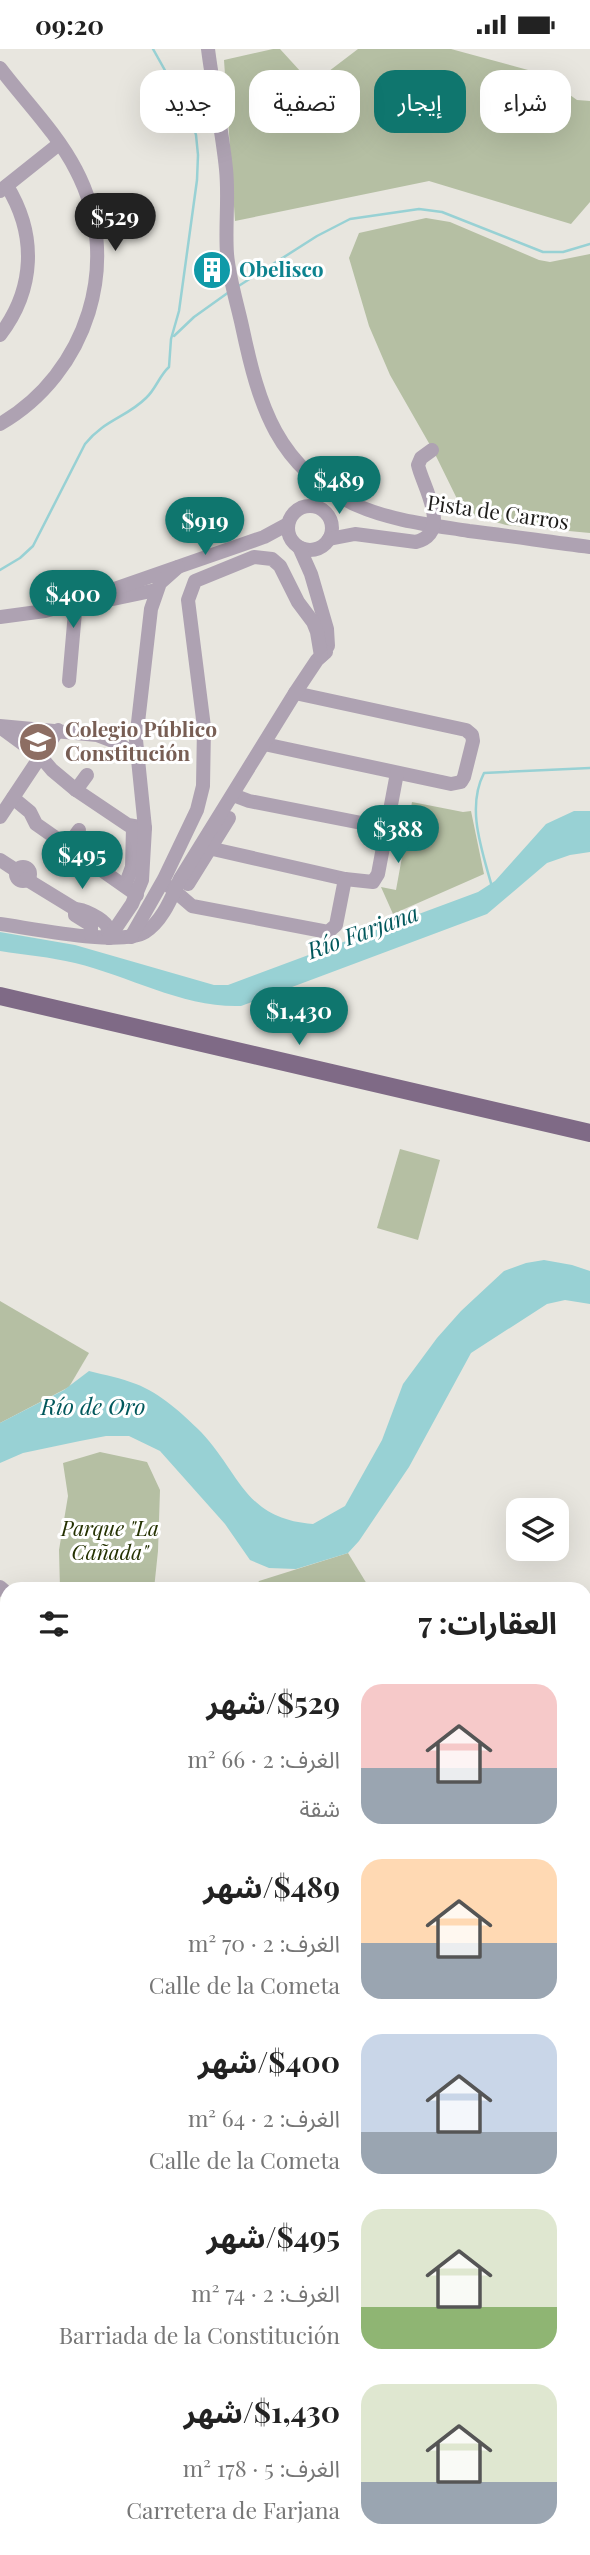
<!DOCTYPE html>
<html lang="ar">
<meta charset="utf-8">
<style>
body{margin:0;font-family:"Playfair Display","Noto Sans Arabic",serif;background:#f6f6f6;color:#222;direction:rtl;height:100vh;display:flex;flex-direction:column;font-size:26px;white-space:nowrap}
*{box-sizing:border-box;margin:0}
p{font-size:23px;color:#767676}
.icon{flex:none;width:38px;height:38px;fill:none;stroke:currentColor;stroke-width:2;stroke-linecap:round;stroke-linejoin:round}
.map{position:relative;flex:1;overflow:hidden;direction:ltr}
.drawer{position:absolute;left:0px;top:1533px;width:592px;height:973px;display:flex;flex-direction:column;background:#fff;border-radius:21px 21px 0 0;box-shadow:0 7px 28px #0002;direction:rtl}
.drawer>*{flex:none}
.guide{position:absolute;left:21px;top:21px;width:550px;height:63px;direction:rtl;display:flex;gap:14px}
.controls{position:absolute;left:506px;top:1449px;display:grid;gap:14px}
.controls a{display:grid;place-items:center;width:63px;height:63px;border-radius:14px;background:#fff;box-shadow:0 7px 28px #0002;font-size:35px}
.price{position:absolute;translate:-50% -60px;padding:0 16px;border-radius:24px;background:#0f766e;color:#fff;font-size:23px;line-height:46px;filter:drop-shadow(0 2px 4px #0008)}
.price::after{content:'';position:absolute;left:50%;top:42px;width:21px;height:16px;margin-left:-10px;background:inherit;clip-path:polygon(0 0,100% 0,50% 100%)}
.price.selected{background:#222;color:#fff}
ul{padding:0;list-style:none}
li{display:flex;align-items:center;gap:21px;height:175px;padding:0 35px}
li span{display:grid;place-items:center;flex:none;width:196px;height:140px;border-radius:21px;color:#555}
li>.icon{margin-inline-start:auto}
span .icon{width:84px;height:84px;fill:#fffc;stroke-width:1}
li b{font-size:30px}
h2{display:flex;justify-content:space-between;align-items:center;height:84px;padding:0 35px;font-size:30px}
.chip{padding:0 24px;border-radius:21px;background:#fff;box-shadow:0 7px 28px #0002;font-size:24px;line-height:63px}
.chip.selected{background:#0f766e;color:#fff}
.status{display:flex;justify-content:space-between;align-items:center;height:49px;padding:0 35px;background:#fff;direction:ltr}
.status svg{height:19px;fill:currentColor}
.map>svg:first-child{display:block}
.green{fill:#b5bfa3}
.water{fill:#98d1d4}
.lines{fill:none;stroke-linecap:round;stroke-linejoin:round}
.stream{stroke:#98d1d4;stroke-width:2.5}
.minor{stroke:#aea2b2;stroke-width:14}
.major{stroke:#7f6a86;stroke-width:18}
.labels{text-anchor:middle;stroke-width:6;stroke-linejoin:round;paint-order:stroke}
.culture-label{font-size:21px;font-weight:bold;fill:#0d838f;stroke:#fff;text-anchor:start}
.street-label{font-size:21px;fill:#1e1d1b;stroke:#fff}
.education-label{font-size:21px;font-weight:bold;fill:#785e54;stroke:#fff;text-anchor:start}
.park-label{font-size:21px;font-style:italic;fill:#243101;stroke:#fff}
.water-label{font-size:23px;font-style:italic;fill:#00575b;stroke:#fff}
</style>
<div class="status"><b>09:20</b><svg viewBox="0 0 49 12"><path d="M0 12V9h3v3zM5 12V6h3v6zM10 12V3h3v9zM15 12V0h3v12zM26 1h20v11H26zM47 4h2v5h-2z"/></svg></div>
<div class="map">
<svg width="590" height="2506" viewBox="0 0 590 2506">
<rect width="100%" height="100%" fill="#e8e6df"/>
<g class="green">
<polygon points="273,0 280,0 312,35 358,0 451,0 539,24 577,51 590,52 590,153 571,175 429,132 235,172 224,11"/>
<polygon points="426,169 450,173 539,211 550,213 590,205 590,484 506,476 464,464 434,403 390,326 369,277 349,209 359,184"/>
<polygon points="412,753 463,763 471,762 484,825 393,865 381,838 396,841"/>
<polygon points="400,1100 440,1111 418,1191 377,1179"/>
<polygon points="0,1252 89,1304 69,1338 0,1374"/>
<polygon points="100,1403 147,1413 160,1441 158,1502 154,1540 60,1540 59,1501 68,1447 63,1414"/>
<polygon points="348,1504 370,1540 254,1540 259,1532"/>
</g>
<g class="water">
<path d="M574,762H590V803L570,806L547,814L487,865L241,957C184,959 129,927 75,914C50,908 25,906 0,902V883L75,896L214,936H228L478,843L495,832L546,775Z"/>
<path d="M544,1211L572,1216L590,1222V1255L565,1251L547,1255L471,1304L409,1418L359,1492L348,1504L296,1520L269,1519L250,1511L225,1475L160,1402L129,1387H106L80,1392L23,1404L0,1414V1374L64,1341L89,1322C105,1326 121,1329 136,1335C160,1344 183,1365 201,1383C240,1424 244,1470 313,1475L345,1457L382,1391L403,1335L437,1289L461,1262L504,1222L526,1214Z"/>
</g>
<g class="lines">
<g class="stream">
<polyline points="237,238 317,187 350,170 419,160 442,163 543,203 563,203 590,195"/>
<polyline points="174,287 194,268 229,243"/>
<path d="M0,521L20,509L33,497L85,395C104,371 127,368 146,349C156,340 159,327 169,318L171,290L179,262L197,131L198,106L196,86L190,66L153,0"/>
<path d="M492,838C482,801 466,759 484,724L590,719"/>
<polyline points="584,2263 590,2269"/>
<polyline points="441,2499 444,2506"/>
</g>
<g class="minor">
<path d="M208,0C213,40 222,80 226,120C229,148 225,177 227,205C229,229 237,254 242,277C259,357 277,419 356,456C392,472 432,476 469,482C510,487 550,493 590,498"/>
<path d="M0,19C25,52 57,84 76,121C124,212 87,325 0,375"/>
<polyline points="0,142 59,95"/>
<path d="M0,286C35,240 37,186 7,137"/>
<circle cx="310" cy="479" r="22"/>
<path d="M329,490L355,485L416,493C453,483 422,436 418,416L421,409L432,401"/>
<polyline points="299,498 311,525 327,580 328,597"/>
<polyline points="113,550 156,541"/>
<polyline points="0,568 45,562 71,555 264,488 288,475"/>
<polyline points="69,632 75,563"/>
<polyline points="0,677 97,686 118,694 136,707"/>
<polyline points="0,678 41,708 52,721 76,741 128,776 145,779"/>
<polyline points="264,695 451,735 461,733 464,728 473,692 472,686 466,681 295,644"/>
<polyline points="76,741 87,726"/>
<polyline points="233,746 249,752 387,779"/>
<polyline points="13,749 30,763 36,775 137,846"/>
<polyline points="0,768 58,681"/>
<polyline points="67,798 79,781"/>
<polyline points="204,798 345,830 373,833 378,825 397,724"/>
<polyline points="0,811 17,822"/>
<circle cx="23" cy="825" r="7"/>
<polyline points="26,830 75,860"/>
<polyline points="188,835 229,769"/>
<polyline points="125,837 132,818 133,779"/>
<polyline points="170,838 192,857 328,883 336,876 345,830"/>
<path d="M0,875C31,879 121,898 145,883C163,872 172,847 180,830L295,644L317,611L326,603"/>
<path d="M91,886V876L75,866V860C83,860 102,869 107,877C108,880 108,885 109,889"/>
<polyline points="131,888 164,830 197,761 203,737 204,678 188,551 195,532 254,508 272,510 280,517 298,553 313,573 317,583 321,607"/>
<polyline points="109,889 132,855 142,831 145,779 136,691 151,560 160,534 178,518"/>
<polyline points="0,1538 7,1544"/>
<polyline points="0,1561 6,1569 1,1581"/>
<polyline points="584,1606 590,1599"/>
<polyline points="0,1635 7,1627"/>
<polyline points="0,1862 7,1869"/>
<polyline points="0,1932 7,1881"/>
<polyline points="0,2005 7,1998"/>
<polyline points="584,2056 590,2061"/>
<polyline points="0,2126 7,2114"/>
<polyline points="0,2151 7,2140"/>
<polyline points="584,2299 590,2298"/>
<polyline points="464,2499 467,2506"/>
</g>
<g class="major">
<polyline points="0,947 590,1084"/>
<polyline points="584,2358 590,2352"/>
<polyline points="506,2506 508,2499"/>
</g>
</g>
<defs>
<symbol id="building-disc" viewBox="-11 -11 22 22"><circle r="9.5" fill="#0f9aa8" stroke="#fff"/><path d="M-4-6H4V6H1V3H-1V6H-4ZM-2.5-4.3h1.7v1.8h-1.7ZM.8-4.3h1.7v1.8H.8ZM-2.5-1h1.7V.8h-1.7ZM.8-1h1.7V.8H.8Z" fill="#fff"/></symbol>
<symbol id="school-disc" viewBox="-11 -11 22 22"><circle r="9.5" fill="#8d6e63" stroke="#fff"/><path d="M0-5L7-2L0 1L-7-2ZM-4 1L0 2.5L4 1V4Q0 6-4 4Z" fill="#fff"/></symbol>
</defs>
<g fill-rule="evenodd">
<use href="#building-disc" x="190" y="199" width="44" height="44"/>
<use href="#school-disc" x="16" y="671" width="44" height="44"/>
</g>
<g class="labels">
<g class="culture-label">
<text x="239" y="228">Obelisco</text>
</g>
<g class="street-label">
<text transform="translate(498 464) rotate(8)" y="7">Pista de Carros</text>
</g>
<g class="education-label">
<text x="65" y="688">Colegio Público<tspan x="65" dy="24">Constitución</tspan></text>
</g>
<g class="park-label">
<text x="110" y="1487">Parque "La<tspan x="110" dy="24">Cañada"</tspan></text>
</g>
<g class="water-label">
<text transform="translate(363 883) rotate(-20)" y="8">Río Farjana</text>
<text x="93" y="1366">Río de Oro</text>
</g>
</g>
</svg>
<div class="controls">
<a><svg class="icon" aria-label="layers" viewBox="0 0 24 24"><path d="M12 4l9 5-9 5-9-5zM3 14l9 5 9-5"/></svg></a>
</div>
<b class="price selected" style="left:115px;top:204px">$529</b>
<b class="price" style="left:339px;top:467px">$489</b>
<b class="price" style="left:205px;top:508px">$919</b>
<b class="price" style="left:73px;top:581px">$400</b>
<b class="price" style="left:398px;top:816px">$388</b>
<b class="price" style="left:82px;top:842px">$495</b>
<b class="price" style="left:299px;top:998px">$1,430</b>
<div class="guide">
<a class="chip">شراء</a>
<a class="chip selected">إيجار</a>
<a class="chip">تصفية</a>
<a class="chip">جديد</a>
</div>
<section class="drawer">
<h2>العقارات: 7<svg class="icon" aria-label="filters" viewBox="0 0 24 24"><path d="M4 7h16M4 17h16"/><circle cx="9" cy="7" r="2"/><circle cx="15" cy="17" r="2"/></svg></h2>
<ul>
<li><span style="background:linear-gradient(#f6c9c9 60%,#9aa5b1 0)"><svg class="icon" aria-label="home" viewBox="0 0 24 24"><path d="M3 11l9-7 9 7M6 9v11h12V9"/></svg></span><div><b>$529/شهر</b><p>الغرف: 2 · 66 m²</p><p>شقة</p></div></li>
<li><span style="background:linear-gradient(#ffd9b3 60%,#9aa5b1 0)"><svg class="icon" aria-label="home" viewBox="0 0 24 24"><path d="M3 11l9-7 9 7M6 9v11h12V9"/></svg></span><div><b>$489/شهر</b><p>الغرف: 2 · 70 m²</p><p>Calle de la Cometa</p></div></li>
<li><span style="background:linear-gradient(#c9d6e8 70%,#9aa5b1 0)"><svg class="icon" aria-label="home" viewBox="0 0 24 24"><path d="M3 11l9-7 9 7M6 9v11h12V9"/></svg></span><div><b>$400/شهر</b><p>الغرف: 2 · 64 m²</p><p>Calle de la Cometa</p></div></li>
<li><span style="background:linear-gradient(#dfe7d0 70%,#8fb573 0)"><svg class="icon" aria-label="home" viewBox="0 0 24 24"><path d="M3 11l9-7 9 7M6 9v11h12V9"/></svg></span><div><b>$495/شهر</b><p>الغرف: 2 · 74 m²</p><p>Barriada de la Constitución</p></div></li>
<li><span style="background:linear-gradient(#dfe7d0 70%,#9aa5b1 0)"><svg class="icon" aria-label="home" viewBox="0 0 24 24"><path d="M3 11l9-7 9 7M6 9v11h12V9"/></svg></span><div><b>$1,430/شهر</b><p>الغرف: 5 · 178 m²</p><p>Carretera de Farjana</p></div></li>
</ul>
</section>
</div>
